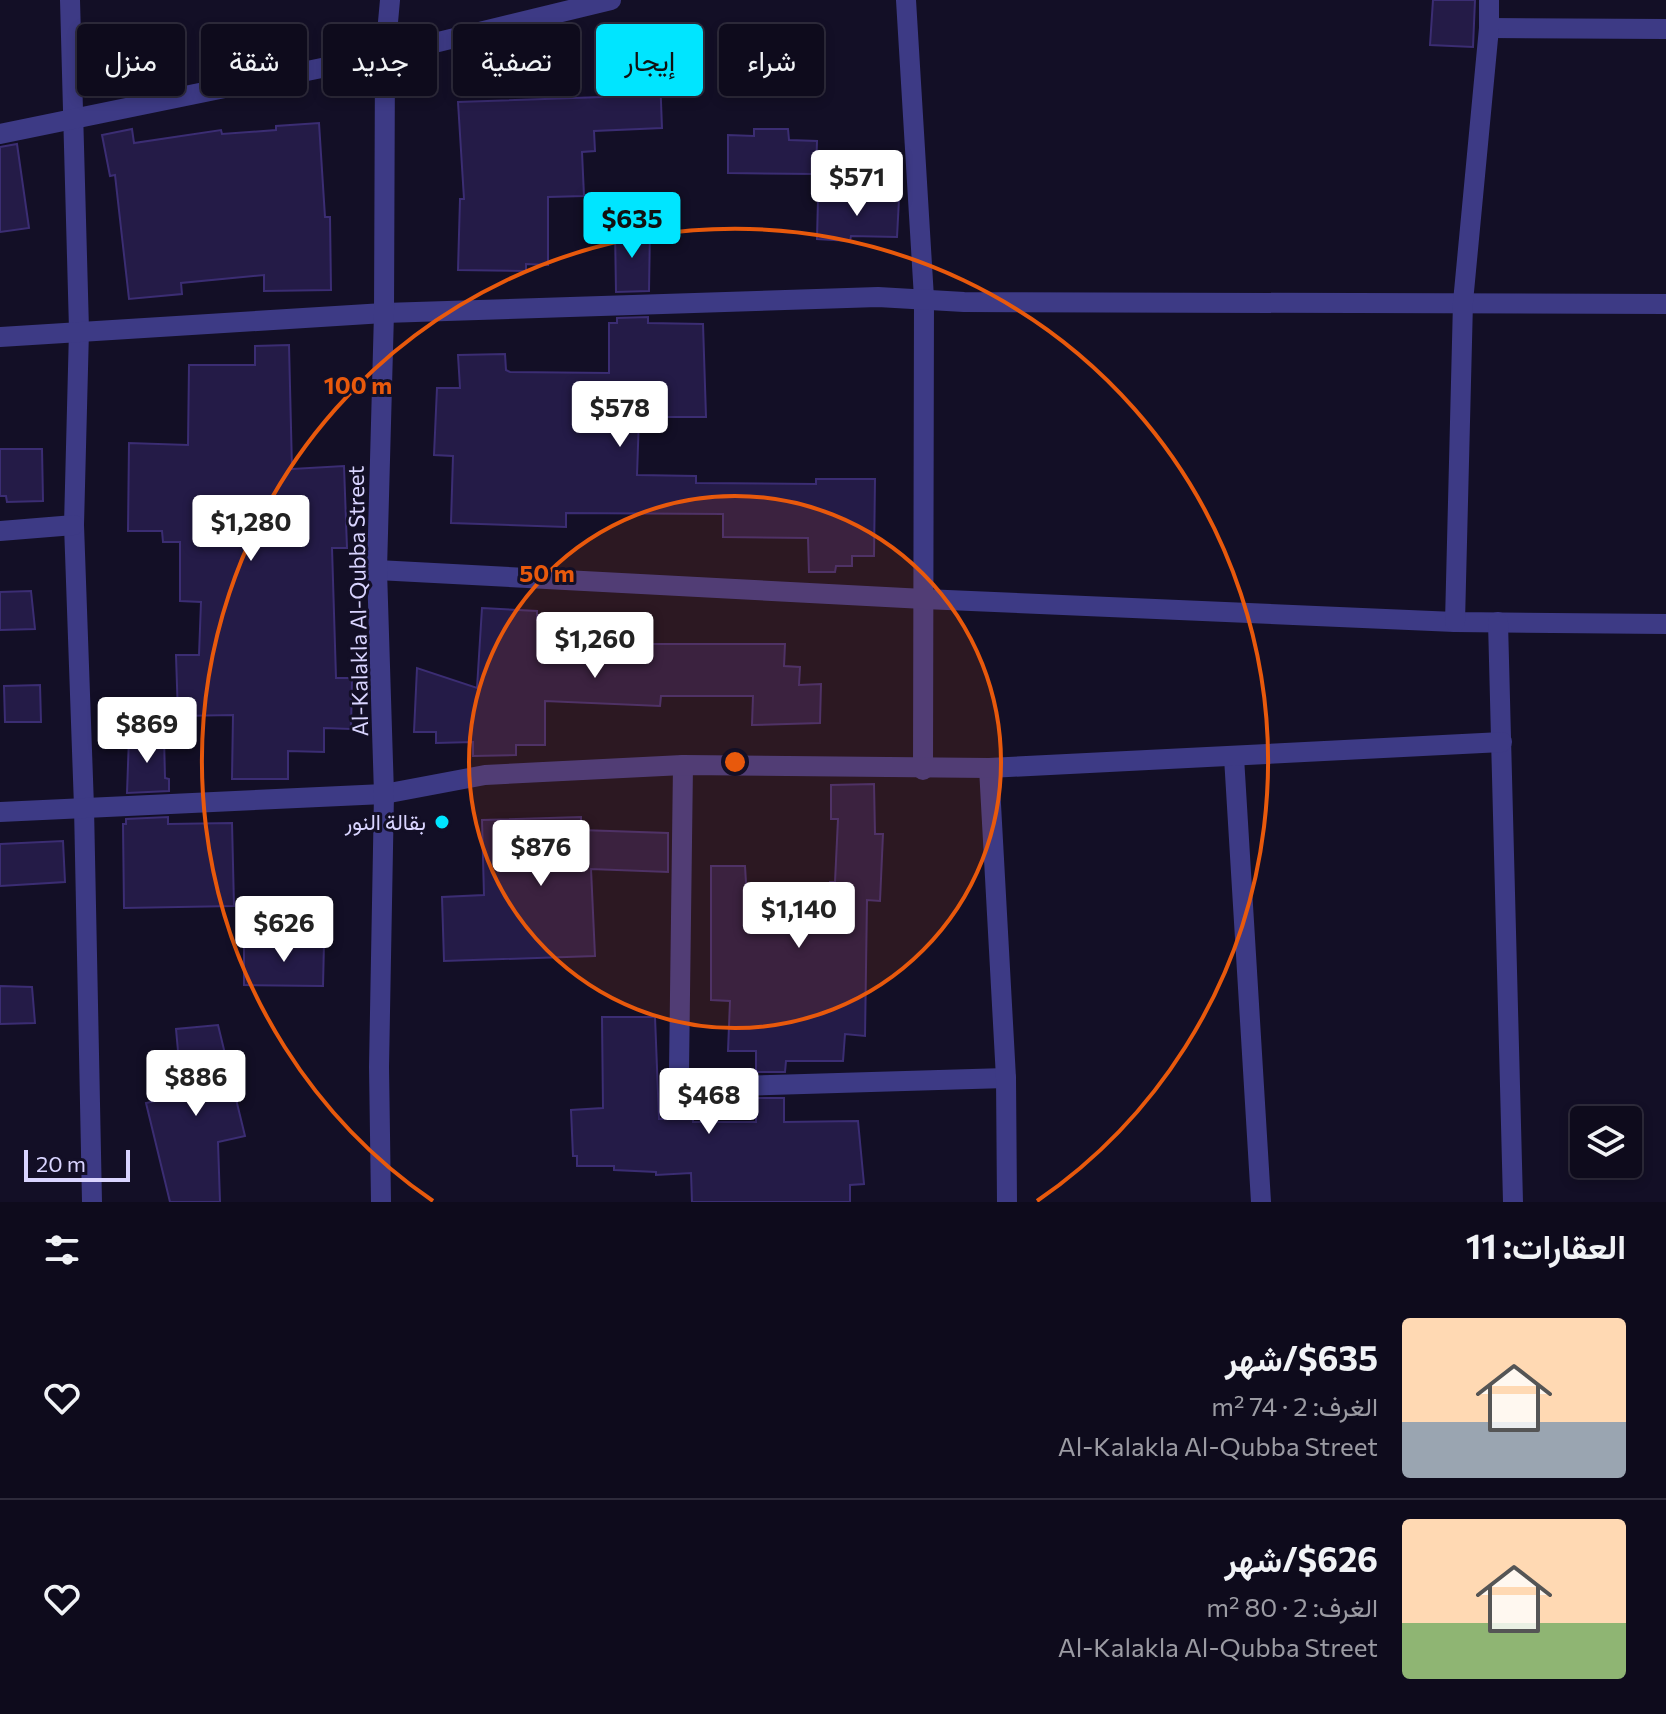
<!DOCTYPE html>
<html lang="ar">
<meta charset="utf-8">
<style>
body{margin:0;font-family:Commissioner,Vazirmatn,sans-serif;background:#1c1929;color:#f1f3f6;direction:rtl;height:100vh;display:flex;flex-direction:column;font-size:30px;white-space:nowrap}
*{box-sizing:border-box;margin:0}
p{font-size:26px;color:#9b9ba3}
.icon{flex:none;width:44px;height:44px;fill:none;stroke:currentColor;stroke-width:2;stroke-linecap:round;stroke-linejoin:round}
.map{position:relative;height:1202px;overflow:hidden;direction:ltr}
.panel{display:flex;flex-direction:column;background:#0e0b1c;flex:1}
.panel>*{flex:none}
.banner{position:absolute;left:24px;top:24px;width:800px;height:72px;direction:rtl;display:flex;gap:16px}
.controls{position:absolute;left:1570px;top:1106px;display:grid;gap:16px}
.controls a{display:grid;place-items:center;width:72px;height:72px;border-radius:8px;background:#0e0b1c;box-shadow:0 4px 12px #0003,0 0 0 2px #2e2b3b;font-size:40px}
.scale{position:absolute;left:24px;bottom:20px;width:106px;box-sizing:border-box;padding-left:8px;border:4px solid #d9d4ff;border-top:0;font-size:22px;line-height:28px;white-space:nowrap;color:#d9d4ff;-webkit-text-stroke:6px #130f26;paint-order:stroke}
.price{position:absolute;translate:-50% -68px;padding:0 18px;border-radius:8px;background:#fff;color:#222;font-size:26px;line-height:52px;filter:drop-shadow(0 2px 4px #0008)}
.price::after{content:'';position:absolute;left:50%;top:48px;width:24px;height:18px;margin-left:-12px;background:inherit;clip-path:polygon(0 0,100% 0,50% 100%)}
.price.selected{background:#00e5ff;color:#111}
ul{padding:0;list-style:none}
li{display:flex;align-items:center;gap:24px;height:200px;padding:0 40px}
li+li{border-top:2px solid #2e2b3b}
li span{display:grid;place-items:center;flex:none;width:224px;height:160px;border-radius:8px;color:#555}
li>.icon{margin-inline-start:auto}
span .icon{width:96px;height:96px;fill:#fffc;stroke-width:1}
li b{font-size:34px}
h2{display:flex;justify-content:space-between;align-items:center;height:96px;padding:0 40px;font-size:34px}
.pill{padding:0 28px;border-radius:8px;background:#0e0b1c;box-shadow:0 4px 12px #0003,0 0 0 2px #2e2b3b;font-size:28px;line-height:72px}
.pill.selected{background:#00e5ff;color:#111}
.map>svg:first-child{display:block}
.building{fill:#241b47;stroke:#3b2d73;stroke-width:2}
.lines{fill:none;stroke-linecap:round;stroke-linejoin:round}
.minor{stroke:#3d3a85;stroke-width:20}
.tertiary{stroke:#3d3a85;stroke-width:20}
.ring{fill:none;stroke:#e8590c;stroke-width:4}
.poi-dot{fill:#00e5ff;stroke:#130f26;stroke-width:3}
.labels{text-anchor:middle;stroke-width:6;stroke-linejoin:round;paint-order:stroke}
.street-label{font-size:22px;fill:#d9d4ff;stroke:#130f26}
.poi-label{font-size:22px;fill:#d9d4ff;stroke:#130f26;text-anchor:end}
.centre{fill:#e8590c;stroke:#130f26;stroke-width:4}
.ring-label{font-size:24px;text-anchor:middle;font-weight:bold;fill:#e8590c;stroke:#130f26;stroke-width:6;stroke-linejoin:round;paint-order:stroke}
</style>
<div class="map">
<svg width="1666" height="1202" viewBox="0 0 1666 1202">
<rect width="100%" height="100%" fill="#130f26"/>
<g class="building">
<polygon points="1433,0 1475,0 1473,47 1430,45"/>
<polygon points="659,50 662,128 594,131 595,151 582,152 584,196 548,197 548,265 526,264 526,271 458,270 460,199 464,199 458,102 602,97 600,52"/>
<polygon points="319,123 325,217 330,217 331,290 264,291 264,275 181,283 182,294 129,299 115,175 110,176 102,135 132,129 134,143 221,130 222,134 276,130 276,126"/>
<polygon points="754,129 788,129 789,140 817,141 816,174 728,173 728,135 754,136"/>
<polygon points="17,144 29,228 0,232 0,147"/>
<polygon points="818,199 899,199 897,237 851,236 850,241 817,239"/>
<polygon points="650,228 649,291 616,292 615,229"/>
<polygon points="648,317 648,323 703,324 706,417 639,417 637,475 696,476 696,483 816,484 816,479 875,479 874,556 852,556 852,566 836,566 835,572 809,572 808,538 723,537 723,514 566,513 566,527 451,523 453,456 434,455 437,388 460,388 458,355 505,354 506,370 510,372 609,373 609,323 617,323 617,318"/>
<polygon points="289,345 292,469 344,466 347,548 332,548 336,678 352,678 351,729 324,728 324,752 288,751 288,779 232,779 233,715 178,716 176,655 199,655 201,602 180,601 180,542 163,542 162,531 128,531 129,443 188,445 189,365 255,365 255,346"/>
<polygon points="0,449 42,449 43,501 7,502 6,496 0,496"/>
<polygon points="31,591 35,629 0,630 0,592"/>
<polygon points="482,608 537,611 537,620 634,624 633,644 785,644 784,666 800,667 799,685 821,684 820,723 752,725 753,696 661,696 660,706 545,701 545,745 516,745 516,755 473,756 473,742 436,743 436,732 414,732 417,668 477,688"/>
<polygon points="40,685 41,722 5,722 4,686"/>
<polygon points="129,737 164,737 165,778 169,779 169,791 127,793"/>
<polygon points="874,784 875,834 883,834 880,901 867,900 865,1036 845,1034 843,1061 786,1061 785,1072 756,1072 756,1051 728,1051 730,1001 711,1000 711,866 745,866 747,900 829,905 830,882 835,882 838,819 831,819 831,785"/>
<polygon points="168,817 168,824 232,823 234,906 124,908 123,824 126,824 126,819"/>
<polygon points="581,817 581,830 668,833 668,872 591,869 595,956 444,961 442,897 484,895 482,820"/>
<polygon points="63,841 65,882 0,886 0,844"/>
<polygon points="244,942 324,943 323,986 244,985"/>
<polygon points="0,986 32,987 35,1023 0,1024"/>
<polygon points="602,1017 655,1017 659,1119 693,1119 693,1122 756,1122 756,1098 784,1098 784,1122 858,1121 864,1184 850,1185 850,1202 692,1202 691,1173 656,1175 656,1172 614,1170 614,1166 577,1166 577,1156 573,1156 571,1110 603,1108"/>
<polygon points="218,1025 245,1136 218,1142 220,1202 170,1202 146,1103 182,1095 176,1029"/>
</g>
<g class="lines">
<g class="minor">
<polyline points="70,0 79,330 74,525 84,807 92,1202"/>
<polyline points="906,0 924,298 923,770"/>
<polyline points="1489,28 1666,29"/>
<polyline points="0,134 385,55 611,0"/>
<polyline points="0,337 384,313 878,297 964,302 1666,304"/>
<polyline points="0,531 74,525"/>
<polyline points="377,570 924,599 1455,622 1666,624"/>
<polyline points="1455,622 1463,302 1489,28 1489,0"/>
<polyline points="1498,622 1513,1202"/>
<polyline points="1234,757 1261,1202"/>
<polyline points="683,765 679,1071 685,1081 701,1087 1006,1078"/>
<polyline points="989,768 1006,1078 1007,1202"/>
<polyline points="0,812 384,794 485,775 683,765 989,768 1502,742"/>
</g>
<polyline class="tertiary" points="381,1202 379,1067 384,794 377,570 384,313 385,55 390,0"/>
</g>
<circle cx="735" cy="762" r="266" fill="#e8590c" fill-opacity=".12"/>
<g class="ring">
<circle cx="735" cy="762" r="266"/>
<path d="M433 1201A533 533 0 1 1 1037 1201"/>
</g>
<circle class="poi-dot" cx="442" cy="822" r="8"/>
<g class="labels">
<g class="street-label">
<text transform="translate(358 601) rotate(-91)" y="8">Al-Kalakla Al-Qubba Street</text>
</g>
<g class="poi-label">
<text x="426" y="830">بقالة النور</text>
</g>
</g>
<circle cx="735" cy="762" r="12" class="centre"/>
<g class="ring-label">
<text x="358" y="394">100 m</text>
<text x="547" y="582">50 m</text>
</g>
</svg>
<div class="controls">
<a><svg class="icon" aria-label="layers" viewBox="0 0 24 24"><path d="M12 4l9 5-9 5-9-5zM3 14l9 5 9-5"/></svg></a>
</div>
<div class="scale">20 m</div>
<b class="price" style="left:857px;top:218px">$571</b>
<b class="price selected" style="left:632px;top:260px">$635</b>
<b class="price" style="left:620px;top:449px">$578</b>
<b class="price" style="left:251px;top:563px">$1,280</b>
<b class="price" style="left:595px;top:680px">$1,260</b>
<b class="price" style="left:147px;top:765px">$869</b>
<b class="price" style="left:541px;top:888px">$876</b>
<b class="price" style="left:799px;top:950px">$1,140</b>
<b class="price" style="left:284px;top:964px">$626</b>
<b class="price" style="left:196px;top:1118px">$886</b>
<b class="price" style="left:709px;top:1136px">$468</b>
<div class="banner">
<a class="pill">شراء</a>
<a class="pill selected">إيجار</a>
<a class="pill">تصفية</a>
<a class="pill">جديد</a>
<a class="pill">شقة</a>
<a class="pill">منزل</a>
</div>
</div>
<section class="panel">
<h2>العقارات: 11<svg class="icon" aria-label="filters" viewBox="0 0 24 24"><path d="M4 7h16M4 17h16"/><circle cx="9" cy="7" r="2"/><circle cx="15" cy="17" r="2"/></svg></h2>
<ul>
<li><span style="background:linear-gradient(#ffd9b3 65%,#9aa5b1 0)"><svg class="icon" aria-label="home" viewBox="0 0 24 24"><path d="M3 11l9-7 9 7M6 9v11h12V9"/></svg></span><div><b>$635/شهر</b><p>الغرف: 2 · 74 m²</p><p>Al-Kalakla Al-Qubba Street</p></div><svg class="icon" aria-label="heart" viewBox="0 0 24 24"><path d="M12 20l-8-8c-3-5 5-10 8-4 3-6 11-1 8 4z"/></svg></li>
<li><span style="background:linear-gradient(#ffd9b3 65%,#8fb573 0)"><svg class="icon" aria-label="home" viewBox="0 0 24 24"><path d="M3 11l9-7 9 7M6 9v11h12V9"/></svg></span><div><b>$626/شهر</b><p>الغرف: 2 · 80 m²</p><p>Al-Kalakla Al-Qubba Street</p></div><svg class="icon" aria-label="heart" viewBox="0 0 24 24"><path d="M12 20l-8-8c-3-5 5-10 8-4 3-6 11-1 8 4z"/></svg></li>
</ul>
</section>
